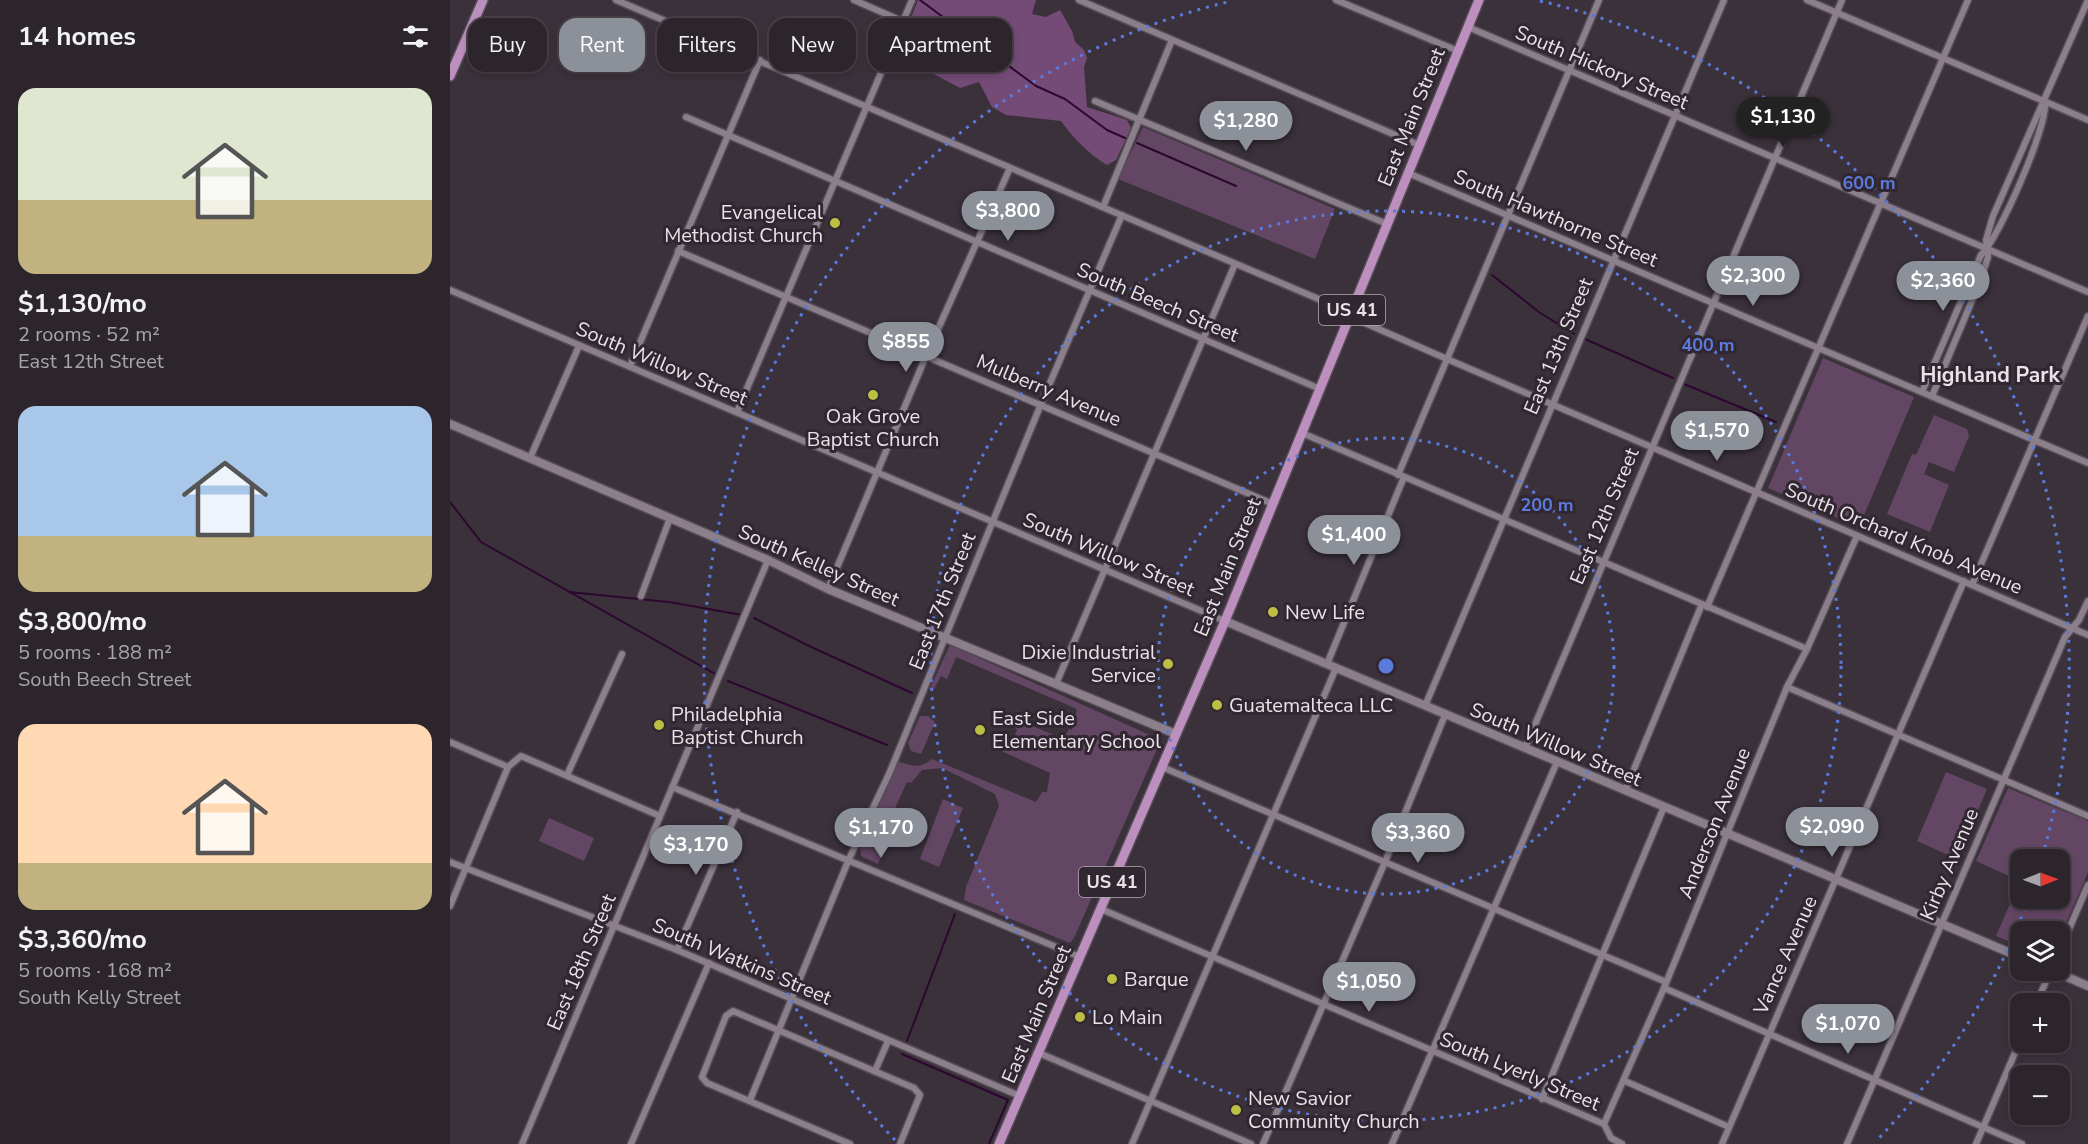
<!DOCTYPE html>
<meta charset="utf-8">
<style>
body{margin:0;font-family:"Nunito Sans",sans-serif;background:#383138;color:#f1f3f6;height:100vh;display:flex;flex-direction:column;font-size:22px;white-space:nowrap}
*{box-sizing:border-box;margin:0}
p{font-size:20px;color:#a6a5a9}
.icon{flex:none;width:33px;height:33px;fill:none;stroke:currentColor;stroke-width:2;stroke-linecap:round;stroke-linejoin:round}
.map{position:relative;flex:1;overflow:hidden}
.drawer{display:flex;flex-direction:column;background:#2c252c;width:450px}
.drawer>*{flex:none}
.hud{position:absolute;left:18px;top:18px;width:570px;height:54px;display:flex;gap:12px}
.needle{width:39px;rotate:89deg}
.fabs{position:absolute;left:1560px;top:849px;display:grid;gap:12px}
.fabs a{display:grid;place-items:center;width:60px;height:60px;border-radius:12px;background:#2c252c;box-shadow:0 3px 9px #0003,0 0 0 2px #484248;font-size:30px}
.price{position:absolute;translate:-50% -51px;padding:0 14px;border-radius:21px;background:#8c9099;color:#fff;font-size:20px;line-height:39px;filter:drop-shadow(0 2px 3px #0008)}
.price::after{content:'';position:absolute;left:50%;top:36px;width:18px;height:14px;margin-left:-9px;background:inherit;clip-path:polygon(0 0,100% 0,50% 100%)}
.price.active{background:#222;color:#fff}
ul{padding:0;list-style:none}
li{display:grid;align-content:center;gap:12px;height:318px;padding:0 18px}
li span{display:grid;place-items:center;height:186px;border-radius:18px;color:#555}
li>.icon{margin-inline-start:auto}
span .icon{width:108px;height:108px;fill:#fffc;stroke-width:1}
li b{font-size:26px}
h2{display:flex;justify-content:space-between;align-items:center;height:72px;padding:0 18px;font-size:26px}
.tag{padding:0 21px;border-radius:18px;background:#2c252c;box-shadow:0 3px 9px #0003,0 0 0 2px #484248;font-size:21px;line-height:54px}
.tag.active{background:#8c9099;color:#fff}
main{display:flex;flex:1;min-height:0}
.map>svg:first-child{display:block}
.green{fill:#634664;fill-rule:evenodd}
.forest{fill:#744b76}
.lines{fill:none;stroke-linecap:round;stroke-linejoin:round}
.stream{stroke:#2c072f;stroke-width:2}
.street-casing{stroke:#554d56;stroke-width:9}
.secondary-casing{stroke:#554d56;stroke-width:11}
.primary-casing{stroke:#554d56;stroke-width:12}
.street{stroke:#8b7f8b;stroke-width:6}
.secondary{stroke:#8b7f8b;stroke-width:8}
.primary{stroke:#bc8fbe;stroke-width:9}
.ring{fill:none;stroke:#5a7add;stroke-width:3;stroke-dasharray:3 6}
.poi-dot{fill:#bcbf44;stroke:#312731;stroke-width:2}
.labels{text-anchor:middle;stroke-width:6;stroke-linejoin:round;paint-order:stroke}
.shield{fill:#312731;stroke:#b1aab2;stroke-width:1.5}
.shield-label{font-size:18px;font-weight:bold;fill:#e8e2e9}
.street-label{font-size:20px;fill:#e8e2e9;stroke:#312731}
.poi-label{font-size:20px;fill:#e8e2e9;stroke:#312731;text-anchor:start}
.neighbourhood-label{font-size:21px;font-weight:bold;fill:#e8e2e9;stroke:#312731}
.centre{fill:#5a7add;stroke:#312731;stroke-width:3}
.ring-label{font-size:18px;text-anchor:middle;font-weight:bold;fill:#5a7add;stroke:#312731;stroke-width:6;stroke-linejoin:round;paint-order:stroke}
</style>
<main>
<section class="drawer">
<h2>14 homes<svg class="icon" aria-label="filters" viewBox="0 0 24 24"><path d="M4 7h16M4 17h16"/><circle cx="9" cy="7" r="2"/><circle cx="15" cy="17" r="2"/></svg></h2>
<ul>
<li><span style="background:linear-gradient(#dfe7d0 60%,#c2b280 0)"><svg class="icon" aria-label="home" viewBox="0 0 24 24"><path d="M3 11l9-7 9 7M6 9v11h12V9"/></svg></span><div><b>$1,130/mo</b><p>2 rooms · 52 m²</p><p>East 12th Street</p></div></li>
<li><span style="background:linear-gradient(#a9c7e8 70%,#c2b280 0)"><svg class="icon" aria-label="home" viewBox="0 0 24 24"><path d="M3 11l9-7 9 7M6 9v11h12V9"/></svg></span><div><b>$3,800/mo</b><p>5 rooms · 188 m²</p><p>South Beech Street</p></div></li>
<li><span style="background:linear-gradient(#ffd9b3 75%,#c2b280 0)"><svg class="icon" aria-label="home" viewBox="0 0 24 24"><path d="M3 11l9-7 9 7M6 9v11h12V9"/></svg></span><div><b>$3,360/mo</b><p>5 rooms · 168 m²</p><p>South Kelly Street</p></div></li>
</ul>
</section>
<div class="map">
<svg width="1638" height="1144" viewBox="0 0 1638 1144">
<rect width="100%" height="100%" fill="#3b313b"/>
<g class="green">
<polygon points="693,127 885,209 865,259 668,179"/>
<polygon points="1373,358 1464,397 1409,527 1318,488"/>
<polygon points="1484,415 1517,429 1519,436 1504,472 1479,462 1474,474 1499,485 1480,532 1437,514 1462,454 1466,455"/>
<path d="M500,645L711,740L624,938L620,943L514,900L516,887L549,806L545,794L492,768L472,770L461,783L457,782L426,850L432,853L428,864L411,856L410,847L447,761C461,766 470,769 482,759L586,802L592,792H597L600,773L549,750L558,741L562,743L567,730L560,722L561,717L613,739L619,729L622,730L627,709L506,657L497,679L491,676L484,689L480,688Z"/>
<polygon points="470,716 478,716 485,722 471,754 461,751 458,743"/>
<polygon points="1496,772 1537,789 1507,859 1467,841"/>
<path d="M1558,788L1638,821V872L1610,937V932H1570V946L1546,936L1570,881L1526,861ZM1570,860H1610V898H1570Z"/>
<polygon points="493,799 513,808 489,867 470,859"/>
<polygon points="99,818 144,838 134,861 89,841"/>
</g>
<path class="forest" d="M468,0H586L582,14L596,17L610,10L622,31L625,42L634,50L637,58L634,67L637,107L677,120L681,128L666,160L657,165C639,154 623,138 611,121L556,115L542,107L529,82L510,88L480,72L479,66L471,60L457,70L446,71L442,65Z"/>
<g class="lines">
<g class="stream">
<polyline points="470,0 586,86 615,99 657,130 675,138"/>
<polyline points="687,143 786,186"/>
<polyline points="1042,275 1089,312 1124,334"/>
<polyline points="1135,339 1223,378"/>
<polyline points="1234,384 1326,422"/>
<polyline points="0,502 31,542 267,675"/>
<polyline points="119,592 219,602 292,615"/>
<polyline points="304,618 359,646 462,693"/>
<polyline points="278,681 437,745"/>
<polyline points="457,1041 505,914"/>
<polyline points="452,1054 558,1100 539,1144"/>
</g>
<defs>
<g id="street">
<polyline points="166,0 892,309 908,320 997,359 1638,635"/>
<polyline points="404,0 452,21"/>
<polyline points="629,0 969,145"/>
<polyline points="886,0 1008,51"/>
<polyline points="1357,0 1638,120"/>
<polyline points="1018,27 1638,292"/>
<polyline points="645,101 937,224"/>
<polyline points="236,117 870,389"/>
<polyline points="958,173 1638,463"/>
<polyline points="653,207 722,40"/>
<polyline points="228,251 823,504"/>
<polyline points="0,290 775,621"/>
<polyline points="180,366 310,60"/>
<path d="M1472,392L1531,255C1549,238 1598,126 1595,102"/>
<polyline points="1482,396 1531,279 1538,257 1536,240 1543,216 1638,0"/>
<polyline points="287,412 462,0"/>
<polyline points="852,433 1357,649"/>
<polyline points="80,458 129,346"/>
<polyline points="948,475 1149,0"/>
<polyline points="1522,585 1638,316"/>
<polyline points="378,589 476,356 560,168"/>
<polyline points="191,596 220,518"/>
<polyline points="1257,607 1518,0"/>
<polyline points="877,664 954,477"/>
<polyline points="606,684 785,264"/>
<polyline points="1337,687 1638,816"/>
<polyline points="975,706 1274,0"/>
<polyline points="0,742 58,767 71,756 210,816"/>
<polyline points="1075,748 1392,0"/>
<polyline points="712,767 1216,982"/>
<polyline points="117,775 172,654"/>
<polyline points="222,787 630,957"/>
<polyline points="1175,791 1252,604"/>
<polyline points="0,862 227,950 570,1096"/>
<polyline points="0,906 58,767"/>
<polyline points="651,909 1154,1124 1161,1138 1172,1144"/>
<polyline points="227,950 287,812"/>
<polyline points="1610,950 1638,885"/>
<polyline points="1214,988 1572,1144"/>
<polyline points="1586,1004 1601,970"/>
<polyline points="589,1053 801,1144"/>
<polyline points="425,1071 438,1041"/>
<polyline points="1175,1081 1279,1127"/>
<polyline points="1092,1099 1214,807"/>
<polyline points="300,1100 399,859 439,774 591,404 672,215"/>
<polyline points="1154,1124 1214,988 1337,687 1357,649 1407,536"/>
<polyline points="72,1144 318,560"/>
<polyline points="181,1144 259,963"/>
<polyline points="400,1144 257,1083 252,1077 276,1016 283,1011 464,1088 470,1095 450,1144"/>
<polyline points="682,1144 886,668"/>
<polyline points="813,1144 935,862 995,715"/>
<polyline points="942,1144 1107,762"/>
<polyline points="1272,1144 1514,581"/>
<polyline points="1397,1144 1615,637 1629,620 1638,601"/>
<polyline points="1526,1144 1570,1041"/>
</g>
<g id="secondary">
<polyline points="0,424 318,560 378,589 726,734"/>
<polyline points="775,621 1570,957"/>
<polyline points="1601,970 1638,986"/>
</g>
<g id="primary">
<polyline points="0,76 33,0"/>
<polyline points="549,1144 775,621 1029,0"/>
</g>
</defs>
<use href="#street" class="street-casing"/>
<use href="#secondary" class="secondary-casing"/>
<use href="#primary" class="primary-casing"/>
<use href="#street" class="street"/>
<use href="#secondary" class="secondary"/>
<use href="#primary" class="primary"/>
</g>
<g class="ring">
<circle cx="936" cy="666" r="228"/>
<circle cx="936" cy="666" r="455"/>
<path d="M1578 900A683 683 0 0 1 1427 1140M445 1140A683 683 0 0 1 782 1M1090 1A683 683 0 0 1 1593 854"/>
</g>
<g class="poi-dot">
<circle cx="385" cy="223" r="6"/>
<circle cx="423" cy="395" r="6"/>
<circle cx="823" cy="612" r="6"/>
<circle cx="718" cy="664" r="6"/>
<circle cx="767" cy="705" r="6"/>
<circle cx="209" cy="725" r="6"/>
<circle cx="530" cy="730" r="6"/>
<circle cx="662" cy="979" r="6"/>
<circle cx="630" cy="1017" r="6"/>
<circle cx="786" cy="1110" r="6"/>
</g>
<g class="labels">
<g class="shield">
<rect x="869" y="295" width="66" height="30" rx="4.5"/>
<rect x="629" y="867" width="66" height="30" rx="4.5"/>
</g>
<g class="shield-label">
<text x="902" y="316">US 41</text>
<text x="662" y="888">US 41</text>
</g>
<g class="street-label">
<text transform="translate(1152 67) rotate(23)" y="7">South Hickory Street</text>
<text transform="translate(961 117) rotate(-68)" y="7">East Main Street</text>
<text transform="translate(1106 218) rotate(23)" y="7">South Hawthorne Street</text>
<text transform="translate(708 302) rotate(23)" y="7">South Beech Street</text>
<text transform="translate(1108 346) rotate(-67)" y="7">East 13th Street</text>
<text transform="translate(212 363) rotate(23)" y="7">South Willow Street</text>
<text transform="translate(599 390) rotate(23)" y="7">Mulberry Avenue</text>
<text transform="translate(1154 516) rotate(-67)" y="7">East 12th Street</text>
<text transform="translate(1454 538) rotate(23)" y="7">South Orchard Knob Avenue</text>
<text transform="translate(659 554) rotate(23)" y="7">South Willow Street</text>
<text transform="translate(369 565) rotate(24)" y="7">South Kelley Street</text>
<text transform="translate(777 567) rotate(-68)" y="7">East Main Street</text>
<text transform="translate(492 601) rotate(-68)" y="7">East 17th Street</text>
<text transform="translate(1106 744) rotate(23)" y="7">South Willow Street</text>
<text transform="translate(1264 823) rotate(-68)" y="7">Anderson Avenue</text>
<text transform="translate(1499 864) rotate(-67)" y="7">Kirby Avenue</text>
<text transform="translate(1335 955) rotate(-66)" y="7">Vance Avenue</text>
<text transform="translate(292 961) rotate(23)" y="7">South Watkins Street</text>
<text transform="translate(131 962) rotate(-67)" y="7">East 18th Street</text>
<text transform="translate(586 1014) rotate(-67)" y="7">East Main Street</text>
<text transform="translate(1070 1071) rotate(23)" y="7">South Lyerly Street</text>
</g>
<g class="poi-label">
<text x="373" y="219" text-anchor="end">Evangelical<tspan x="373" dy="23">Methodist Church</tspan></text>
<text x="423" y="423" text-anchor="middle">Oak Grove<tspan x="423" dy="23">Baptist Church</tspan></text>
<text x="835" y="619">New Life</text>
<text x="706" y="659" text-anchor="end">Dixie Industrial<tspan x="706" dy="23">Service</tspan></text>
<text x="779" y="712">Guatemalteca LLC</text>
<text x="221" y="721">Philadelphia<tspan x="221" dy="23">Baptist Church</tspan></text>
<text x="542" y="725">East Side<tspan x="542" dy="23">Elementary School</tspan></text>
<text x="674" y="986">Barque</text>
<text x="642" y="1024">Lo Main</text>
<text x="798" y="1105">New Savior<tspan x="798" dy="23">Community Church</tspan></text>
</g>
<g class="neighbourhood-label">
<text x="1540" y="382">Highland Park</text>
</g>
</g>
<circle cx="936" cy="666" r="9" class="centre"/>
<g class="ring-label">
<text x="1419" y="189">600 m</text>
<text x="1258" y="351">400 m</text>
<text x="1097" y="511">200 m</text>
</g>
</svg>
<div class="fabs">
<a><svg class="needle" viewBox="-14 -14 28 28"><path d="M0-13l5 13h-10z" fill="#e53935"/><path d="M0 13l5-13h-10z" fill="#a6a5a9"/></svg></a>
<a><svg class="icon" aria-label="layers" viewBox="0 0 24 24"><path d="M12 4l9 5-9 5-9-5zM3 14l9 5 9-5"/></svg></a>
<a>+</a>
<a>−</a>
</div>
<b class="price active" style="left:1333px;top:148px">$1,130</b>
<b class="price" style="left:796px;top:152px">$1,280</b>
<b class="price" style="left:558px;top:242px">$3,800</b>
<b class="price" style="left:1303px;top:307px">$2,300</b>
<b class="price" style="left:1493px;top:312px">$2,360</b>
<b class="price" style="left:456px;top:373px">$855</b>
<b class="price" style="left:1267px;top:462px">$1,570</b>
<b class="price" style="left:904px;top:566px">$1,400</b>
<b class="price" style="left:1382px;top:858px">$2,090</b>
<b class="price" style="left:431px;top:859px">$1,170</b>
<b class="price" style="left:968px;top:864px">$3,360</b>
<b class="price" style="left:246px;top:876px">$3,170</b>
<b class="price" style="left:919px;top:1013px">$1,050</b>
<b class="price" style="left:1398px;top:1055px">$1,070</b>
<div class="hud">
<a class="tag">Buy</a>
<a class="tag active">Rent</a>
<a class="tag">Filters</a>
<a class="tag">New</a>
<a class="tag">Apartment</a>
</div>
</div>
</main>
